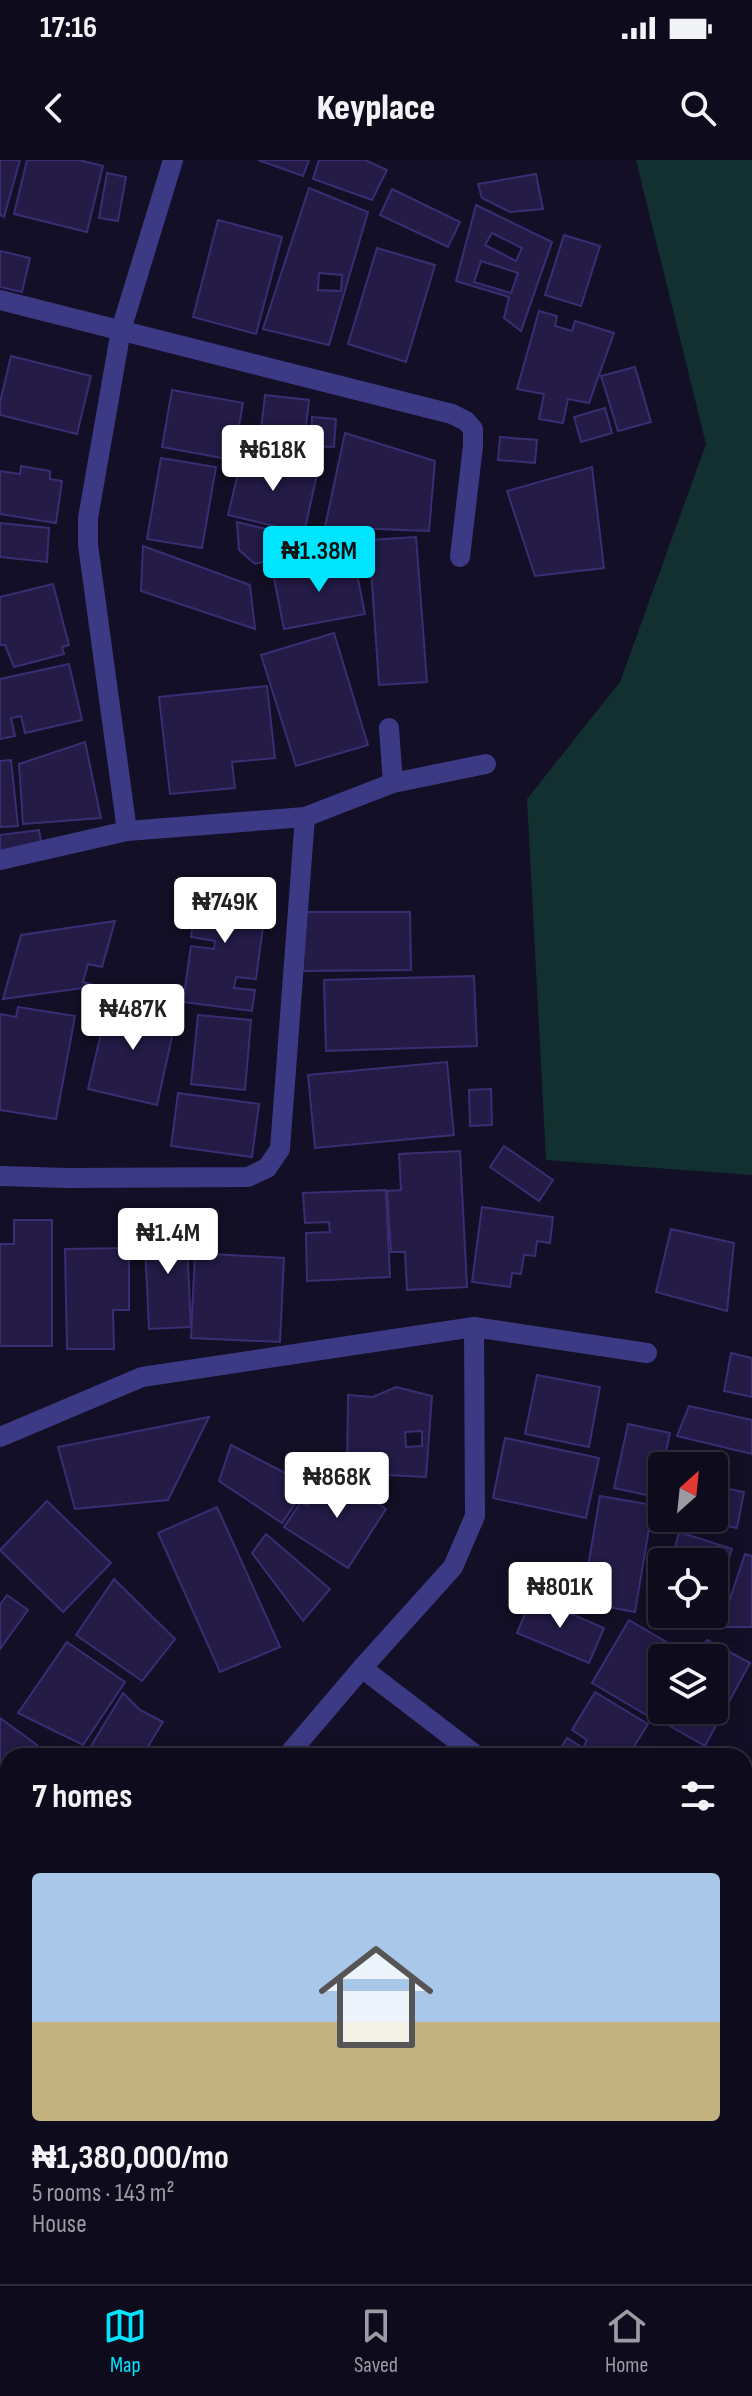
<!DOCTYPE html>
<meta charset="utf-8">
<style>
body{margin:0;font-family:"Sofia Sans Condensed",sans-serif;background:#1c1929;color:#f1f3f6;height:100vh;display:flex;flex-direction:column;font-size:30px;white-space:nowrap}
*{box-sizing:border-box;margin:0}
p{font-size:26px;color:#9b9ba3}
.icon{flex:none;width:44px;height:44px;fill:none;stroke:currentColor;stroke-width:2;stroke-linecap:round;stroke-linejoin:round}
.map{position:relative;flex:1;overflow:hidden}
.panel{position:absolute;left:0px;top:1588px;width:752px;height:536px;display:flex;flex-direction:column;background:#0e0b1c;border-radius:24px 24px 0 0;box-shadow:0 4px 20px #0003,0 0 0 2px #2e2b3b}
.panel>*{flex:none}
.needle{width:52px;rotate:27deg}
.controls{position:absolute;left:648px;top:1292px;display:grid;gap:16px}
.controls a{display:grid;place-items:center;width:80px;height:80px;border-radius:8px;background:#0e0b1c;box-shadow:0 4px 20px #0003,0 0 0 2px #2e2b3b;font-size:40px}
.price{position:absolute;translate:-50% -68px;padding:0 18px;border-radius:8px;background:#fff;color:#222;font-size:26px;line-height:52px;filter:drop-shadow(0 2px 4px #0008)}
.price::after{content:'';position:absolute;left:50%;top:48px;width:24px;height:18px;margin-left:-12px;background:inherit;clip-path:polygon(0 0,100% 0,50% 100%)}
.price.active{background:#00e5ff;color:#111}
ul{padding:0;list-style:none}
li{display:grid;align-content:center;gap:16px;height:424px;padding:0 32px}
li span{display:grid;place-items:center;height:248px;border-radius:8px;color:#555}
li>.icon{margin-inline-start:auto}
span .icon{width:144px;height:144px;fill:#fffc;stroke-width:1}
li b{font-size:34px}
h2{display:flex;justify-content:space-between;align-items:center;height:96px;padding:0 32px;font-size:34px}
.status{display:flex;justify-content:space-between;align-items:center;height:56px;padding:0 40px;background:#0e0b1c;direction:ltr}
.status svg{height:22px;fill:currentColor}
header{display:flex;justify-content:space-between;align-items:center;height:104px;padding:0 32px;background:#0e0b1c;font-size:36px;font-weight:800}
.menu{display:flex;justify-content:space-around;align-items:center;height:112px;border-top:2px solid #2e2b3b;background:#0e0b1c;font-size:22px;color:#9b9ba3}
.menu a{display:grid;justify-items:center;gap:4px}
.menu .active{color:#00e5ff}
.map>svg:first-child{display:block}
.green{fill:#12302f}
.building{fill:#241b47;stroke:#3b2d73;stroke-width:2;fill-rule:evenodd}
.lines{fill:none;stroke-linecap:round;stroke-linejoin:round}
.street{stroke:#3d3a85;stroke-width:20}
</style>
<div class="status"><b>17:16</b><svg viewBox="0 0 49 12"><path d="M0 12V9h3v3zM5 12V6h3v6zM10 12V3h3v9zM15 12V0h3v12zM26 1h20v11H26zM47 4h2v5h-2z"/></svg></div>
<header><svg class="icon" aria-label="back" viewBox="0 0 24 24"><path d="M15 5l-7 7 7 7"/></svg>Keyplace<svg class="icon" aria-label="search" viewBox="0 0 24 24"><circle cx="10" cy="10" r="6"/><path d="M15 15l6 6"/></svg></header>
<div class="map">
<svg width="752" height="2124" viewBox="0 0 752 2124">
<rect width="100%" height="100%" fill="#130f26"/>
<polygon class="green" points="636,0 752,0 752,1015 546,1000 527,639 620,522 706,284"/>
<g class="building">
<polygon points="0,0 20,0 4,57 0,55"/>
<polygon points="27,0 79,0 103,6 87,72 14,54"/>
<polygon points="258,0 309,0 303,16"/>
<polygon points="319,0 365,0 387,10 372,40 313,19"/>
<polygon points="107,13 126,17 118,61 99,58"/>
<polygon points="536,14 543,49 510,52 482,38 478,24"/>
<path d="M309,28L368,52L329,185L263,169ZM319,113L342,115L341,131L318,130Z"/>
<polygon points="392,29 460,62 448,87 380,55"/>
<path d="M476,45L552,82L521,171L504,158L509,137L456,121ZM492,73L522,88L516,101L485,85ZM481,101L518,113L511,133L474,122Z"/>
<polygon points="218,60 282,77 256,174 193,157"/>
<polygon points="564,75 600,86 581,146 545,135"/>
<polygon points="377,88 435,105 406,202 348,184"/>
<polygon points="0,91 30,98 22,132 0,127"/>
<polygon points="539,151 557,156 555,166 572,171 575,161 614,173 589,243 568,239 563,263 539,259 544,234 517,229"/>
<polygon points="11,196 91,216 77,274 0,255 0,242"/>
<polygon points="635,207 651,262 618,271 601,216"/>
<polygon points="172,230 243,243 233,300 162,287"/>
<polygon points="265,235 309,240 303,291 259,286"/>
<polygon points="605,248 612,273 581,282 574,257"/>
<polygon points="312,257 336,259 334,287 311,286"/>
<polygon points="345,273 435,301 429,371 325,367"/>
<polygon points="500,277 537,280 535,303 498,300"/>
<polygon points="243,292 279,304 318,310 304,373 228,355"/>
<polygon points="161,298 216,307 202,388 147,379"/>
<polygon points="21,306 50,311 50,319 62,321 56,363 0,354 0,311 20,314"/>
<polygon points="592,307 604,408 535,416 507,331"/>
<polygon points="237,362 295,376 286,396 255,404 239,390"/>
<polygon points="0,363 49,368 47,402 0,397"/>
<polygon points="416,377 427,522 379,525 369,380"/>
<polygon points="143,386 250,425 255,469 141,431"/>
<polygon points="354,399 365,454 284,469 273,413"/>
<polygon points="53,424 69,485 62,487 64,494 14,507 5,485 0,485 0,437"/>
<polygon points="334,473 368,585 296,606 261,495"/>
<polygon points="69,504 82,560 25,573 21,556 11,558 15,576 0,579 0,519"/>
<polygon points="267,526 275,598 232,602 235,628 170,634 159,537"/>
<polygon points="85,582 101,658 23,664 19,604"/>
<polygon points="11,600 18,666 0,667 0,601"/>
<polygon points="39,670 42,688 0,693 0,675"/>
<polygon points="199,721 268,730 256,819 236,817 234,828 255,830 252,851 183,842 191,786 214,789 215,781 191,777"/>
<polygon points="300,752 410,752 411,810 300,811"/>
<polygon points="115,761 102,807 88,804 83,822 97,826 3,839 21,775"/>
<polygon points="474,816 477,886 326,891 324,820"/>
<polygon points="109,839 177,854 157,945 88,929"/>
<polygon points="18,847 75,856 56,959 0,950 0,854 16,857"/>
<polygon points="198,855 251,860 245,930 191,924"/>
<polygon points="447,902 454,975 315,988 308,915"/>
<polygon points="491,929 492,965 470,966 469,930"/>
<polygon points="178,933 259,944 252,997 171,986"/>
<polygon points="504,986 553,1020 539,1041 490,1007"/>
<polygon points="460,991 467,1127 407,1130 405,1092 391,1092 387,1031 401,1030 399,994"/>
<polygon points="386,1030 390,1117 307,1121 306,1073 330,1072 329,1062 305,1063 303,1033"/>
<polygon points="482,1047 553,1057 550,1083 537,1081 535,1096 524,1095 521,1114 512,1113 510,1127 472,1122"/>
<polygon points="14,1060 52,1060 52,1186 0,1186 0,1084 14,1084"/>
<polygon points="186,1064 191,1167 149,1169 144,1066"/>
<polygon points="671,1069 734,1083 727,1151 656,1132"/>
<polygon points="129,1088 129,1150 113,1150 114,1189 67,1189 65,1089"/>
<polygon points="195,1093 284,1098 280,1182 191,1178"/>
<polygon points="731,1193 752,1198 752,1237 724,1231"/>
<polygon points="537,1215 600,1227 589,1287 525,1274"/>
<path d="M396,1227L432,1236L426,1317L347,1313L348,1235L373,1237ZM422,1271V1286L406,1287L405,1272Z"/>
<polygon points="689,1246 752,1260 752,1294 677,1276"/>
<polygon points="209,1257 168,1340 75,1349 58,1287"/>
<polygon points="628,1264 670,1273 656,1337 614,1328"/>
<polygon points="505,1278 599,1298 586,1358 493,1338"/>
<polygon points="231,1285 287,1314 290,1308 310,1321 282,1363 219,1321"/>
<polygon points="330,1312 386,1349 348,1408 284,1367 301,1342 307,1346"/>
<polygon points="714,1326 744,1332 737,1368 685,1358 714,1358"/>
<polygon points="600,1336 653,1345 635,1452 582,1442"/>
<polygon points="47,1341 111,1403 63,1452 0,1390"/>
<polygon points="217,1347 280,1487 220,1512 158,1373"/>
<polygon points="679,1372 732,1389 716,1437 729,1442 745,1394 752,1396 752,1467 708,1467 684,1454 714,1454 714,1402 671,1402"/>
<polygon points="266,1374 330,1429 303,1461 252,1393"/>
<polygon points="114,1419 175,1479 142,1521 76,1475"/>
<polygon points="7,1435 28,1450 0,1489 0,1445"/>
<polygon points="532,1437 604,1468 589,1503 517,1473"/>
<polygon points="629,1460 690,1496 689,1498 662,1498 662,1544 653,1559 592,1523"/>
<polygon points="707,1480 750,1503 705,1586 661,1561 668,1550 714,1550 714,1498 696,1498"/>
<polygon points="67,1482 125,1522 83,1585 18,1553"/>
<polygon points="595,1532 648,1564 628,1596 556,1596 567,1578 583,1588 587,1580 572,1570"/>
<polygon points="123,1533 140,1550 163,1562 142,1596 85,1596"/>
<polygon points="0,1558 37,1585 28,1596 8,1596 8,1624 0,1635"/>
<polygon points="752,1753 752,1787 744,1783 744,1767"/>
<polygon points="752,2060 752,2122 744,2115 744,2069"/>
<polygon points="0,2064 8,2080 8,2092 0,2095"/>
</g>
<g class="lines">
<g class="street">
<polyline points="0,140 452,254 466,261 473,269 473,286 460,397"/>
<polyline points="389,568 393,623"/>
<polyline points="127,671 88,385 88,358 121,170 173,0"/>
<polyline points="0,700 127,671 305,657 393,623 486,604"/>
<polyline points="0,1016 68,1018 248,1017 267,1008 280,989 305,657"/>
<polyline points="0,1277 142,1217 474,1167 647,1193"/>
<polyline points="362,1508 477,1596"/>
<polyline points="287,1596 362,1508 453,1407 475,1356 474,1167"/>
<polyline points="744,1672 752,1657"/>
<polyline points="0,1764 8,1769"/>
<polyline points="744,1807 752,1814"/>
<polyline points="0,1944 8,1938"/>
</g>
</g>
</svg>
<div class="controls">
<a><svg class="needle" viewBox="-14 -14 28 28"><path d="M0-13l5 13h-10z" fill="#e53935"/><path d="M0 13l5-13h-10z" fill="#9b9ba3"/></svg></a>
<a><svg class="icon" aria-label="locate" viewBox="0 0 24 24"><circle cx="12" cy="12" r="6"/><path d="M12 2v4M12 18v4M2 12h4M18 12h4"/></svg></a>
<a><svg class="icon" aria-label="layers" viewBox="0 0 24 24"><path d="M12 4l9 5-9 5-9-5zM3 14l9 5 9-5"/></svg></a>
</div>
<b class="price" style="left:273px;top:333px">₦618K</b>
<b class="price active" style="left:319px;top:434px">₦1.38M</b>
<b class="price" style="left:225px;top:785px">₦749K</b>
<b class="price" style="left:133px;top:892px">₦487K</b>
<b class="price" style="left:168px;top:1116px">₦1.4M</b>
<b class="price" style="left:337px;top:1360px">₦868K</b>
<b class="price" style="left:560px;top:1470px">₦801K</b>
<section class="panel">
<h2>7 homes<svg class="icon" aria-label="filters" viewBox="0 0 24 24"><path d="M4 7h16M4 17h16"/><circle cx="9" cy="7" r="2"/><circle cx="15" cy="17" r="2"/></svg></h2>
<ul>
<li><span style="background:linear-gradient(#a9c7e8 60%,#c2b280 0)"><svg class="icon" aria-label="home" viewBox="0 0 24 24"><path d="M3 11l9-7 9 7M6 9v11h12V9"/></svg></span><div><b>₦1,380,000/mo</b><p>5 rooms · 143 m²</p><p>House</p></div></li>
</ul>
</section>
</div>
<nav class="menu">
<a class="active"><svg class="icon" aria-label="map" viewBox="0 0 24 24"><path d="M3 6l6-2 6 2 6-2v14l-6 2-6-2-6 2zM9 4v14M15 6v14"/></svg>Map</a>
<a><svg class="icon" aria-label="saved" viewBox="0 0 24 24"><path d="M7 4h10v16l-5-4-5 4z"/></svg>Saved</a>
<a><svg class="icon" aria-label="home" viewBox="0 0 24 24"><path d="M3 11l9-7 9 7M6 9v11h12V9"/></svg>Home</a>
</nav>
